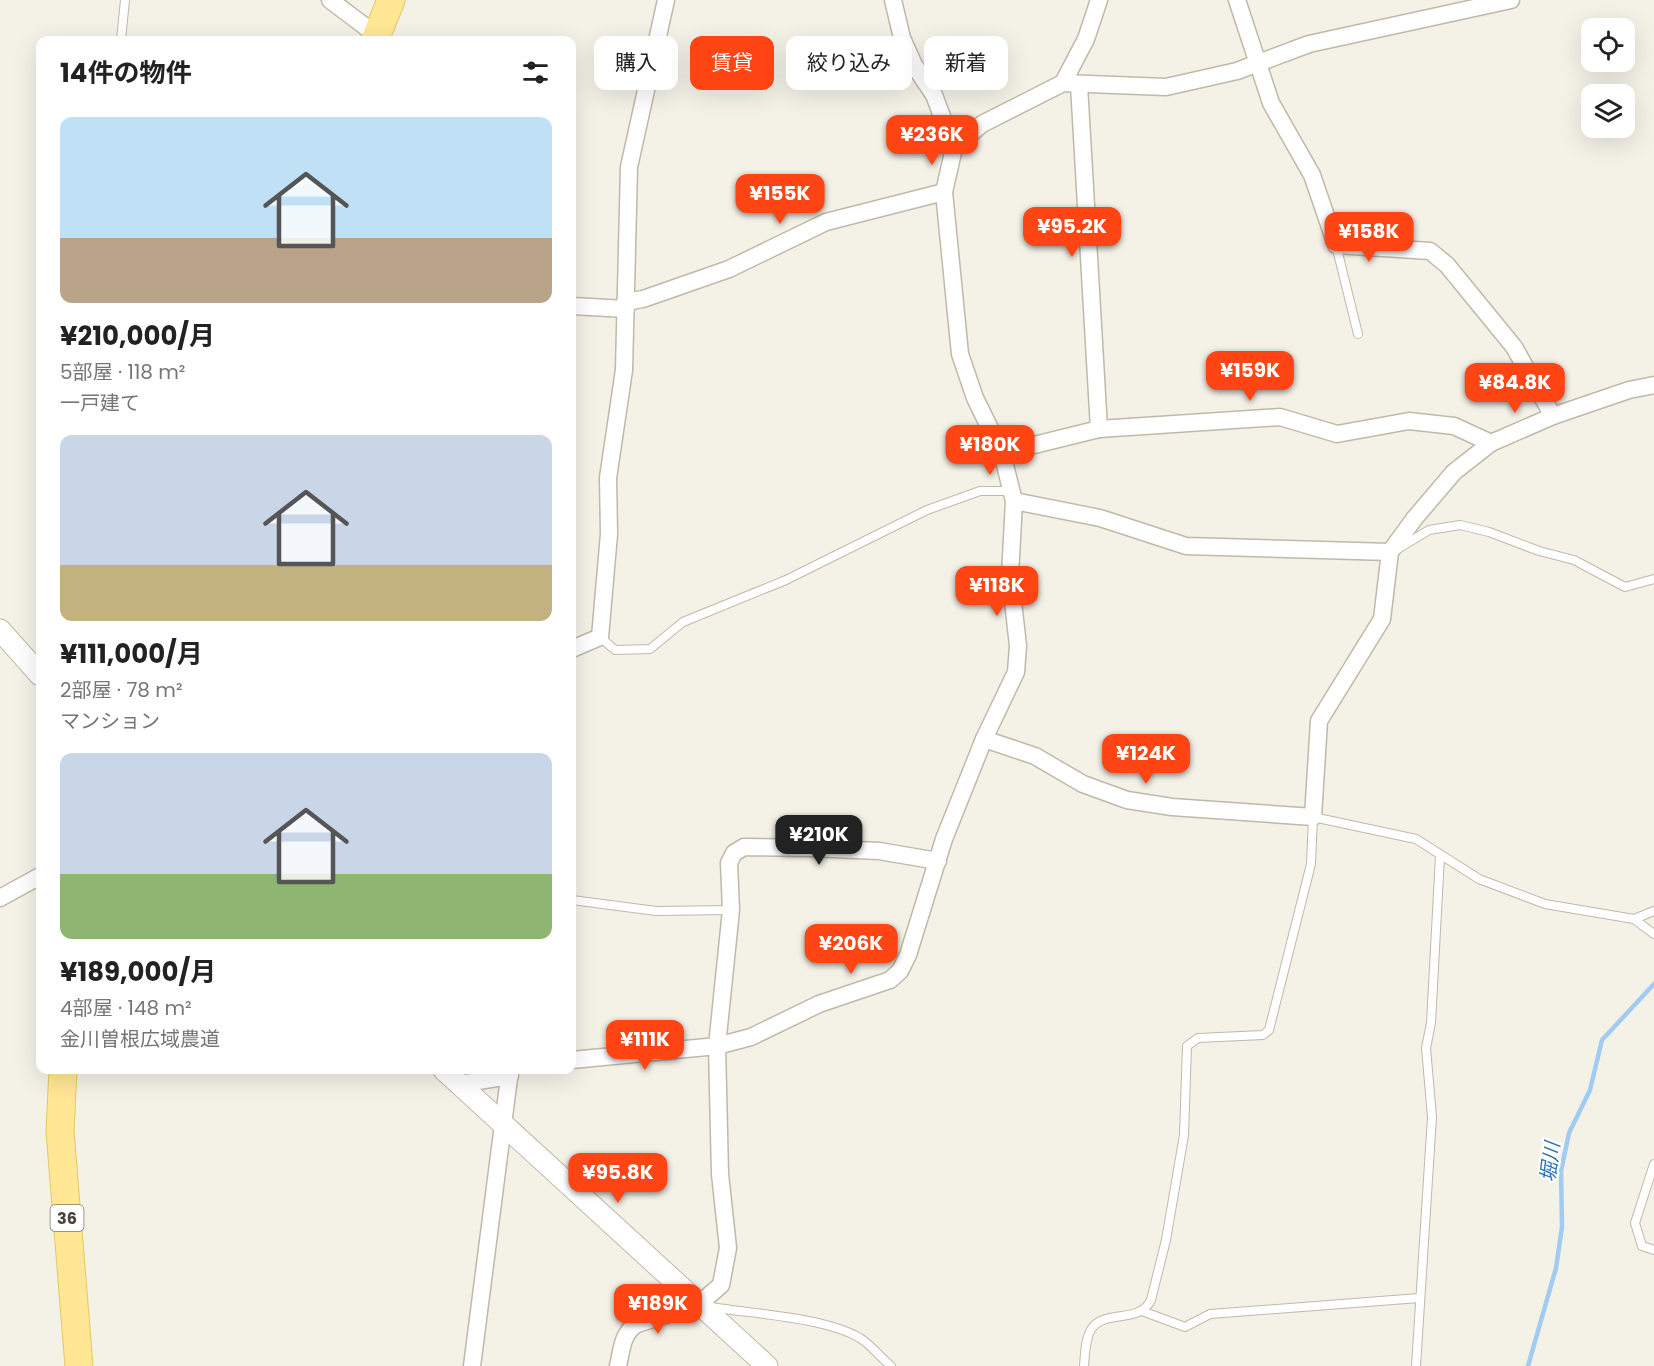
<!DOCTYPE html>
<html lang="ja">
<meta charset="utf-8">
<style>
body{margin:0;font-family:Poppins,"Noto Sans JP",sans-serif;background:#f2f2f2;color:#222;height:100vh;display:flex;flex-direction:column;font-size:22px;white-space:nowrap}
*{box-sizing:border-box;margin:0}
p{font-size:20px;color:#767676}
.icon{flex:none;width:33px;height:33px;fill:none;stroke:currentColor;stroke-width:2;stroke-linecap:round;stroke-linejoin:round}
.map{position:relative;flex:1;overflow:hidden}
.panel{position:absolute;left:36px;top:36px;width:540px;height:1038px;display:flex;flex-direction:column;background:#fff;border-radius:12px;box-shadow:0 6px 24px #0002}
.panel>*{flex:none}
.hud{position:absolute;left:594px;top:36px;width:570px;height:54px;display:flex;gap:12px}
.fabs{position:absolute;left:1581px;top:18px;display:grid;gap:12px}
.fabs a{display:grid;place-items:center;width:54px;height:54px;border-radius:12px;background:#fff;box-shadow:0 6px 24px #0002;font-size:30px}
.price{position:absolute;translate:-50% -51px;padding:0 14px;border-radius:12px;background:#ff4513;color:#fff;font-size:20px;line-height:39px;filter:drop-shadow(0 2px 3px #0008)}
.price::after{content:'';position:absolute;left:50%;top:36px;width:18px;height:14px;margin-left:-9px;background:inherit;clip-path:polygon(0 0,100% 0,50% 100%)}
.price.on{background:#222;color:#fff}
ul{padding:0;list-style:none}
li{display:grid;align-content:center;gap:12px;height:318px;padding:0 24px}
li span{display:grid;place-items:center;height:186px;border-radius:12px;color:#555}
li>.icon{margin-inline-start:auto}
span .icon{width:108px;height:108px;fill:#fffc;stroke-width:1}
li b{font-size:26px}
h2{display:flex;justify-content:space-between;align-items:center;height:72px;padding:0 24px;font-size:26px}
.chip{padding:0 21px;border-radius:12px;background:#fff;box-shadow:0 6px 24px #0002;font-size:21px;line-height:54px}
.chip.on{background:#ff4513;color:#fff}
.map>svg:first-child{display:block}
.lines{fill:none;stroke-linecap:round;stroke-linejoin:round}
.stream{stroke:#a1ccf2;stroke-width:4.5}
.service-casing{stroke:#c0b9a9;stroke-width:10}
.minor-casing{stroke:#c0b9a9;stroke-width:19}
.tertiary-casing{stroke:#c0b9a9;stroke-width:23}
.primary-casing{stroke:#e7c761;stroke-width:29}
.service{stroke:#fff;stroke-width:8}
.minor{stroke:#fff;stroke-width:16}
.tertiary{stroke:#fff;stroke-width:21}
.primary{stroke:#ffe795;stroke-width:27}
.labels{text-anchor:middle;stroke-width:4.5;stroke-linejoin:round;paint-order:stroke}
.shield{fill:#fff;stroke:#7e7a72;stroke-width:1.5}
.shield-label{font-size:16px;font-weight:bold;fill:#474136}
.water-label{font-size:20px;font-style:italic;fill:#2b73b7;stroke:#fff}
</style>
<div class="map">
<svg width="1654" height="1366" viewBox="0 0 1654 1366">
<rect width="100%" height="100%" fill="#f4f1e7"/>
<g class="lines">
<polyline class="stream" points="1528,1366 1556,1268 1562,1227 1561,1171 1569,1133 1590,1090 1602,1040 1654,984"/>
<defs>
<g id="service">
<polyline points="121,40 125,0"/>
<polyline points="1336,245 1358,334"/>
<polyline points="1396,550 1429,530 1460,525 1489,532 1539,551 1574,560 1625,587 1654,579"/>
<polyline points="600,637 615,650 650,649 683,622 786,580 927,510 980,491 1011,491"/>
<polyline points="572,900 656,911 731,910"/>
<polyline points="1634,919 1654,911"/>
<polyline points="1654,1164 1635,1223 1642,1246 1654,1250"/>
<path d="M711,1307C753,1314 824,1317 860,1338C871,1345 880,1357 891,1366"/>
<polyline points="1142,1311 1185,1327 1210,1314 1419,1298"/>
<path d="M1084,1366C1085,1355 1085,1338 1092,1328C1107,1309 1139,1324 1151,1300L1166,1240L1184,1135L1187,1046L1198,1038L1263,1035L1269,1030L1311,864L1313,817L1416,839L1479,879L1545,904L1634,919L1654,934"/>
<polyline points="1416,1366 1432,1117 1426,1048 1431,1023 1440,856"/>
</g>
<g id="minor">
<polyline points="330,0 383,40"/>
<polyline points="1237,0 1271,103 1312,175 1336,245 1430,251 1447,265 1514,347 1553,416"/>
<polyline points="1063,83 1086,39 1099,0"/>
<polyline points="1079,85 1099,429"/>
<polyline points="954,148 982,124 1063,83 1166,87 1237,71 1309,44 1511,0"/>
<polyline points="625,302 643,299 729,269 826,222 944,192"/>
<polyline points="572,306 626,309"/>
<polyline points="1002,453 1099,429 1280,417 1337,434 1409,421 1454,426 1491,443"/>
<polyline points="1014,501 1100,518 1186,546 1390,552"/>
<polyline points="572,649 600,637 609,534 608,478 624,370 629,167 666,0"/>
<polyline points="984,739 1035,756 1083,784 1127,800 1172,807 1313,817 1319,721 1382,619 1390,552 1414,519 1454,472 1491,443 1553,416 1629,390 1654,385"/>
<polyline points="0,898 40,876"/>
<polyline points="572,1060 717,1046 751,1037 819,1004 890,980 900,971 908,955 944,839 984,739 1016,672 1018,646 1010,575 1014,501 1002,453 975,398 960,354 944,192 954,148 934,95 914,65 902,38 893,0"/>
<polyline points="460,1084 510,1076"/>
<polyline points="472,1366 510,1070"/>
<path d="M618,1366C622,1349 622,1333 637,1324L698,1305L721,1285L728,1248L720,1174L717,1046L731,910L729,863L734,853L744,847L810,848L879,851L938,861"/>
</g>
<g id="tertiary">
<polyline points="0,630 40,675"/>
<polyline points="444,1070 767,1366"/>
</g>
<g id="primary">
<polyline points="375,40 391,0"/>
<polyline points="63,1070 60,1131 79,1366"/>
</g>
</defs>
<use href="#service" class="service-casing"/>
<use href="#minor" class="minor-casing"/>
<use href="#tertiary" class="tertiary-casing"/>
<use href="#primary" class="primary-casing"/>
<use href="#service" class="service"/>
<use href="#minor" class="minor"/>
<use href="#tertiary" class="tertiary"/>
<use href="#primary" class="primary"/>
</g>
<g class="labels">
<rect class="shield" x="50.5" y="1205" width="33" height="26" rx="4.5"/>
<g class="shield-label">
<text x="67" y="1224">36</text>
</g>
<g class="water-label">
<text transform="translate(1550 1162) rotate(-83)" y="7">堀川</text>
</g>
</g>
</svg>
<div class="fabs">
<a><svg class="icon" aria-label="locate" viewBox="0 0 24 24"><circle cx="12" cy="12" r="6"/><path d="M12 2v4M12 18v4M2 12h4M18 12h4"/></svg></a>
<a><svg class="icon" aria-label="layers" viewBox="0 0 24 24"><path d="M12 4l9 5-9 5-9-5zM3 14l9 5 9-5"/></svg></a>
</div>
<b class="price" style="left:932px;top:166px">¥236K</b>
<b class="price" style="left:780px;top:225px">¥155K</b>
<b class="price" style="left:1072px;top:258px">¥95.2K</b>
<b class="price" style="left:1369px;top:263px">¥158K</b>
<b class="price" style="left:1250px;top:402px">¥159K</b>
<b class="price" style="left:1515px;top:414px">¥84.8K</b>
<b class="price" style="left:990px;top:476px">¥180K</b>
<b class="price" style="left:997px;top:617px">¥118K</b>
<b class="price" style="left:1146px;top:785px">¥124K</b>
<b class="price on" style="left:819px;top:866px">¥210K</b>
<b class="price" style="left:851px;top:975px">¥206K</b>
<b class="price" style="left:645px;top:1071px">¥111K</b>
<b class="price" style="left:618px;top:1204px">¥95.8K</b>
<b class="price" style="left:658px;top:1335px">¥189K</b>
<div class="hud">
<a class="chip">購入</a>
<a class="chip on">賃貸</a>
<a class="chip">絞り込み</a>
<a class="chip">新着</a>
</div>
<section class="panel">
<h2>14件の物件<svg class="icon" aria-label="filters" viewBox="0 0 24 24"><path d="M4 7h16M4 17h16"/><circle cx="9" cy="7" r="2"/><circle cx="15" cy="17" r="2"/></svg></h2>
<ul>
<li><span style="background:linear-gradient(#bfe0f5 65%,#b9a48a 0)"><svg class="icon" aria-label="home" viewBox="0 0 24 24"><path d="M3 11l9-7 9 7M6 9v11h12V9"/></svg></span><div><b>¥210,000/月</b><p>5部屋 · 118 m²</p><p>一戸建て</p></div></li>
<li><span style="background:linear-gradient(#c9d6e8 70%,#c2b280 0)"><svg class="icon" aria-label="home" viewBox="0 0 24 24"><path d="M3 11l9-7 9 7M6 9v11h12V9"/></svg></span><div><b>¥111,000/月</b><p>2部屋 · 78 m²</p><p>マンション</p></div></li>
<li><span style="background:linear-gradient(#c9d6e8 65%,#8fb573 0)"><svg class="icon" aria-label="home" viewBox="0 0 24 24"><path d="M3 11l9-7 9 7M6 9v11h12V9"/></svg></span><div><b>¥189,000/月</b><p>4部屋 · 148 m²</p><p>金川曽根広域農道</p></div></li>
</ul>
</section>
</div>
